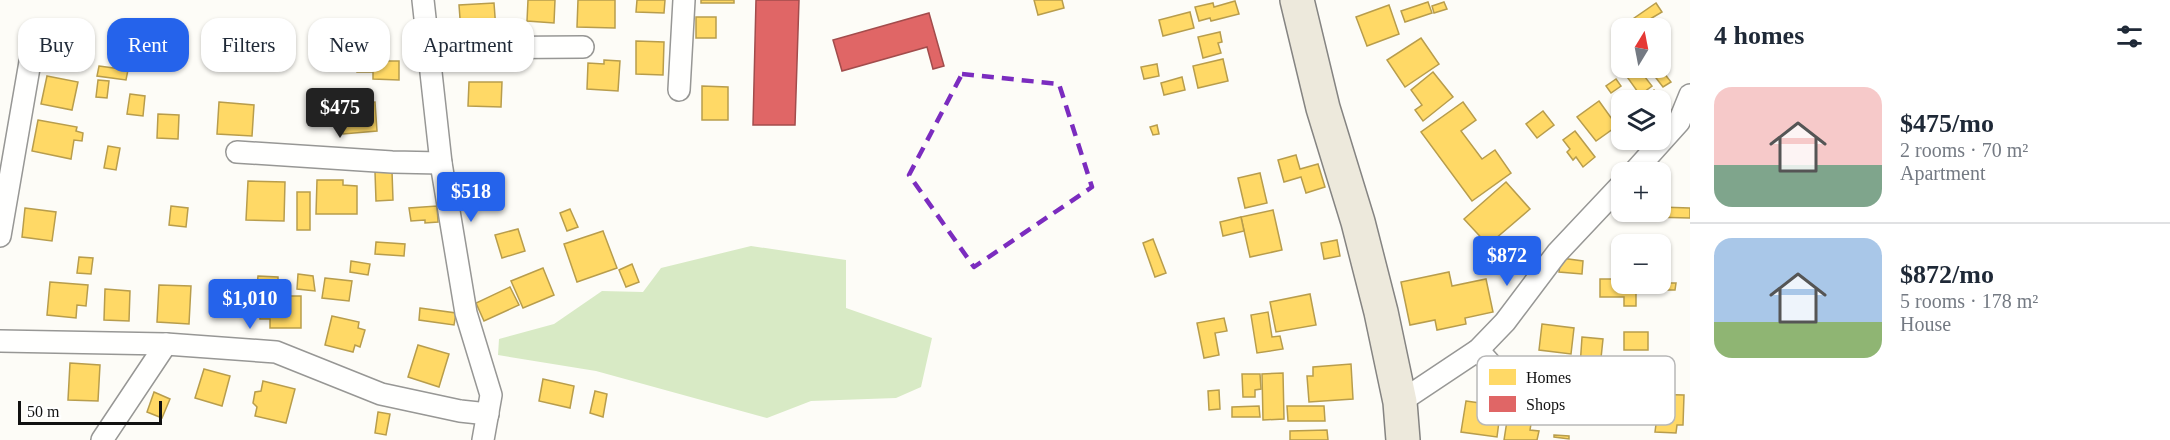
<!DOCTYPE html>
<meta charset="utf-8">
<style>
body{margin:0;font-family:"Times New Roman",serif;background:#f2f2f3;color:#1f2937;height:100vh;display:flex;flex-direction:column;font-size:22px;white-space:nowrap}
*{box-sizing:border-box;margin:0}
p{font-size:20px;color:#747a83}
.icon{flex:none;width:33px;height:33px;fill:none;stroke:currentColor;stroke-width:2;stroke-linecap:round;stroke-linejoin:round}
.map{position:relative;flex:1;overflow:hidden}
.side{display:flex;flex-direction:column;background:#fff;width:480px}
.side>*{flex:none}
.guide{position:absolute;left:18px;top:18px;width:570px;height:54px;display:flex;gap:12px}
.needle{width:39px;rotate:10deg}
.fabs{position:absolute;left:1611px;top:18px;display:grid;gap:12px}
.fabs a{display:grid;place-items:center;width:60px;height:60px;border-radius:12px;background:#fff;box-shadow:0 2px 4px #0004;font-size:30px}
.scale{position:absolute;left:18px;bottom:15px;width:144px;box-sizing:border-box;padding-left:6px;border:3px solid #111;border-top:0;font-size:16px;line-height:21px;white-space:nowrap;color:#111;-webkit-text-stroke:4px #fff;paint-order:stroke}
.price{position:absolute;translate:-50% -51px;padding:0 14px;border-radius:6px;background:#2563eb;color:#fff;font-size:20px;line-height:39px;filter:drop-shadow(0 2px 3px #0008)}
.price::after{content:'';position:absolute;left:50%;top:36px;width:18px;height:14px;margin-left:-9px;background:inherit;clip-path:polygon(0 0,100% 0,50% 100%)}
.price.active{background:#222;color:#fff}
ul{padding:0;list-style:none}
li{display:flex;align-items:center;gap:18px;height:150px;padding:0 24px}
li+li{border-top:2px solid #e0e1e3}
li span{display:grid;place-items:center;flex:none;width:168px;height:120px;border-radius:18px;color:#555}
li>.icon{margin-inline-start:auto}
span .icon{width:72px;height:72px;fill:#fffc;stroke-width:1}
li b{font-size:26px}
h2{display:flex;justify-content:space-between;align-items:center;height:72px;padding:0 24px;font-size:26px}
.pill{padding:0 21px;border-radius:18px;background:#fff;box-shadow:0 2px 4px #0004;font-size:21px;line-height:54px}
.pill.active{background:#2563eb;color:#fff}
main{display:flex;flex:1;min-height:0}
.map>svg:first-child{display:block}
.forest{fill:#d8eac5}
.homes{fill:#ffd966;stroke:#b89d4c;stroke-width:1.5}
.shops{fill:#e06666;stroke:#a24c4c;stroke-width:1.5}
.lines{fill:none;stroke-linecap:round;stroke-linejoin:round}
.street-casing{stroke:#979795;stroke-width:24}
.primary-casing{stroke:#858482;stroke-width:36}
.street{stroke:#fffffe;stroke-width:21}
.primary{stroke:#ede9dc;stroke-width:33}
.marked{fill:none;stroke:#7b2cbf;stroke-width:4.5;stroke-dasharray:12 8;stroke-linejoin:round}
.key{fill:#fff;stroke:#b8b8b8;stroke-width:1.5}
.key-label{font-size:16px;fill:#111}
</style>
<main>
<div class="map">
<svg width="1690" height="440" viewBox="0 0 1690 440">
<rect width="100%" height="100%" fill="#fdfcf7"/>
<polygon class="forest" points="751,246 846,260 846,308 932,338 921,387 896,398 811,401 767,418 596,371 498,355 499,339 554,324 602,291 643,292 661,268"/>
<g class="homes">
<polygon points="528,0 555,0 554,23 527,21"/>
<polygon points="578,0 615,0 615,28 577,27"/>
<polygon points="637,0 665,0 664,13 636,12"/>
<rect x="701" y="0" width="33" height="3"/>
<polygon points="1034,0 1062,0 1064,8 1038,15"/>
<polygon points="1235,1 1239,14 1211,21 1210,18 1199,21 1195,7 1213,3 1214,7"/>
<polygon points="1428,2 1432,13 1405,22 1401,11"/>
<polygon points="1444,2 1447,9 1434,13 1432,6"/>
<polygon points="494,3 496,30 461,32 459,5"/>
<polygon points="1656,3 1662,12 1635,28 1630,21"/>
<polygon points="1389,5 1399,34 1367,46 1356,17"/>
<polygon points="1190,12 1194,28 1163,36 1159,20"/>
<rect x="696" y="17" width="20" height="21"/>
<polygon points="1655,21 1665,34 1660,38 1660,28 1645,28"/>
<polygon points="1220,32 1222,42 1218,43 1221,53 1203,58 1198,37"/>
<polygon points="48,33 76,38 71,67 43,62"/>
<polygon points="1421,38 1439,64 1405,87 1387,60"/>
<polygon points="1660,38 1668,48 1660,53"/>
<polygon points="636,41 664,42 663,75 636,74"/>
<polygon points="1223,59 1228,81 1198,88 1193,66"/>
<polygon points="604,60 620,61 618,91 587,89 588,63 604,64"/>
<polygon points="357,61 399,61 399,80 373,79 373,72 357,72"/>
<polygon points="1157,64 1159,76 1144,79 1141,67"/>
<polygon points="99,66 128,70 126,80 97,76"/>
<polygon points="1634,68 1638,68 1652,86 1640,95 1625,74"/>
<polygon points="1660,68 1671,82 1663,87 1653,74"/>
<polygon points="1433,72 1453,97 1423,121 1415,110 1422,105 1411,90"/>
<polygon points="47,76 78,82 72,110 41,104"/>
<polygon points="1182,77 1185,90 1164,95 1161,83"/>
<polygon points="1616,79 1621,86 1611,93 1606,86"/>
<polygon points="98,80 109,81 107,98 96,97"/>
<polygon points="469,82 502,82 501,107 468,106"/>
<polygon points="702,86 728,87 728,120 702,120"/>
<polygon points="1654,90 1671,110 1660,119 1660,100 1642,100"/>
<polygon points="130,94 145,96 143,116 127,114"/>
<polygon points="1599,101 1617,126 1596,141 1577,117"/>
<polygon points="219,102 254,105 252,136 217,134"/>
<polygon points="375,102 377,131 343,134 341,104"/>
<polygon points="1463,102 1476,120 1461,131 1482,159 1495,150 1511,173 1472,201 1421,132"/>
<polygon points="1543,111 1554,125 1537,138 1526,124"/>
<polygon points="158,114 179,115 178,139 157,138"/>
<polygon points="38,120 77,127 76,131 83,133 82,141 74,140 71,159 32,151"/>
<polygon points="1157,125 1159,134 1153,135 1150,127"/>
<polygon points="1575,131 1595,157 1583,167 1576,157 1573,160 1567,152 1570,149 1563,140"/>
<polygon points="108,146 120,148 116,170 104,168"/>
<polygon points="1296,155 1300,169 1318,164 1325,187 1306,193 1301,177 1284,182 1278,160"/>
<polygon points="392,171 393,200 376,201 375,172"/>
<polygon points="1260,173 1267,203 1245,208 1238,178"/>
<polygon points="317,180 343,180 343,185 357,186 357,214 316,214"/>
<polygon points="248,181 285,182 284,221 246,220"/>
<polygon points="1506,182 1530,209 1488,245 1464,219"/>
<rect x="297" y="192" width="13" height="38"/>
<polygon points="171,206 188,208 186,227 169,225"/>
<polygon points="437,206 438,222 425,223 425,220 411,221 409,208"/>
<polygon points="1660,207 1690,208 1690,218 1650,217 1650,212 1660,212"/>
<polygon points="25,208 56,212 52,241 22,237"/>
<polygon points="570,209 578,227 567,231 560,213"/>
<polygon points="1273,210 1282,250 1250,257 1241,217"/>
<polygon points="1241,217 1244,231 1223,236 1220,222"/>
<polygon points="518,229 525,251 502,258 495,235"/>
<polygon points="603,231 617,268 577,282 564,244"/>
<polygon points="1153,239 1166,273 1155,277 1143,243"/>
<polygon points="1337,240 1340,256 1324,259 1321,243"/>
<polygon points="376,242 405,244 404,256 375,254"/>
<polygon points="79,257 93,258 91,274 77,273"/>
<polygon points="1561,258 1583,261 1582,274 1559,272"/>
<polygon points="351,261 370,264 368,275 350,272"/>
<polygon points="632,264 639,282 626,287 619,270"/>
<polygon points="543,268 554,295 523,308 511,281"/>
<polygon points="1449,272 1452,286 1486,279 1493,312 1465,318 1466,324 1437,330 1435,320 1410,325 1401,282"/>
<polygon points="298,274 313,276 315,291 297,289"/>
<polygon points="258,276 278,277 278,287 257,286"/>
<polygon points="325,278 352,281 349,301 322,298"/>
<polygon points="1600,279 1622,279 1622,284 1636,284 1636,306 1624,306 1624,297 1600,297"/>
<polygon points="50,282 88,285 86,306 77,305 76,318 47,315"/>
<polygon points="1660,283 1676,283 1675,290 1660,290"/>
<polygon points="159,285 191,286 189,324 157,322"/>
<polygon points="510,287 519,305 484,321 476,303"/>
<polygon points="105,289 130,291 129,321 104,320"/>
<polygon points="1310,294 1316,325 1276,332 1270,302"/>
<polygon points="260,296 301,296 301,328 270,328 270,319 260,319"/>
<polygon points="420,308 456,313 454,325 419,320"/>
<polygon points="1268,312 1272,337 1280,336 1283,349 1257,353 1251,315"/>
<polygon points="332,316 359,322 358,328 365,330 360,347 355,345 353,352 325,345"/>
<polygon points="1224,318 1227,331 1215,333 1219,355 1204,358 1197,323"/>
<polygon points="1542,324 1574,328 1571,354 1539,350"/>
<rect x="1624" y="332" width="24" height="18"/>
<polygon points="1582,337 1603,339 1601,358 1595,358 1594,369 1580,367"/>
<polygon points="418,345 449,354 439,387 408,377"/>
<polygon points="70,363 100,365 98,401 68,400"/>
<polygon points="1351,364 1353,399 1309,402 1307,376 1313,376 1313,367"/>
<polygon points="204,369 230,376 222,406 195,398"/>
<polygon points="1283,373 1284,419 1263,420 1262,374"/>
<polygon points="1242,374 1260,374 1261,389 1255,390 1255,397 1243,397"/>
<polygon points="543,379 574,386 570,408 539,401"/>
<polygon points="263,381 295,389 286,423 255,416 257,407 253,403 255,392 261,391"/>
<polygon points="1219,390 1220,409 1209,410 1208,391"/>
<polygon points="595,391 607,394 603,417 590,413"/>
<polygon points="154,392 170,399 162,418 147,412"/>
<polygon points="1645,394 1684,395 1683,425 1677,425 1676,433 1655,432 1656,424 1644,424"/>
<polygon points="1466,401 1501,406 1497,437 1461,432"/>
<polygon points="1259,406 1260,417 1232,417 1232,407"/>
<polygon points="1287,406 1324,406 1325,421 1288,421"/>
<polygon points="1509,408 1533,412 1530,430 1539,431 1537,440 1504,440"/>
<polygon points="378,412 390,414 386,435 375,433"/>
<polygon points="1327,430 1328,440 1290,440 1290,431"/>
<polygon points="1554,435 1569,436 1569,439 1554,437"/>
</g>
<g class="shops">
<polygon points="756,0 799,0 795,125 753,125"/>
<polygon points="929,13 944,66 933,69 927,47 842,71 833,40"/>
</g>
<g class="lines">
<defs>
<g id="street">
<polyline points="423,0 441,163 466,313 491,395 483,440"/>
<polyline points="428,48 583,47"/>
<polyline points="679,90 684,0"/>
<polyline points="237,152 392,162 441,163"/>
<polyline points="1634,172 1679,122 1690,95"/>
<polyline points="0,236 35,33"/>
<polyline points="0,341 166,344 276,352 381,394 460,411 488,414"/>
<polyline points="1478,350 1519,396 1545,402 1609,407 1628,401"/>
<polyline points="1400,402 1478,350 1505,322 1557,253 1622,184"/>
<polyline points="102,440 166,344"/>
</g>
<polyline id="primary" points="1297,0 1323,108 1358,222 1381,312 1400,402 1403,440"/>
</defs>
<use href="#street" class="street-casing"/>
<use href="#primary" class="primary-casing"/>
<use href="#street" class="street"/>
<use href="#primary" class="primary"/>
</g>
<path class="marked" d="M962,74L1059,84L1092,187L974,267L909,175Z"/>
<rect x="1477" y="356" width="198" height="69" rx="9" class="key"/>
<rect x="1489" y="369" width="27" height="16" fill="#ffd966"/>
<rect x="1489" y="396" width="27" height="16" fill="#e06666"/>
<g class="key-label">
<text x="1526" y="383">Homes</text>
<text x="1526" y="410">Shops</text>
</g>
</svg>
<div class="fabs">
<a><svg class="needle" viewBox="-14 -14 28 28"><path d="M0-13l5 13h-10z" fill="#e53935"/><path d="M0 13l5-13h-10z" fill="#747a83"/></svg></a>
<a><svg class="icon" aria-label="layers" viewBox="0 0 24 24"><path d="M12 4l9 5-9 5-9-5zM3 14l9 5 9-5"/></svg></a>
<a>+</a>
<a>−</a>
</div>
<div class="scale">50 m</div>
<b class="price active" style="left:340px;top:139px">$475</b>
<b class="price" style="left:471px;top:223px">$518</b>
<b class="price" style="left:1507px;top:287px">$872</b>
<b class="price" style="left:250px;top:330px">$1,010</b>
<div class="guide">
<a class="pill">Buy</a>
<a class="pill active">Rent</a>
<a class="pill">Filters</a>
<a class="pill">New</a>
<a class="pill">Apartment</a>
</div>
</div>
<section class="side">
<h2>4 homes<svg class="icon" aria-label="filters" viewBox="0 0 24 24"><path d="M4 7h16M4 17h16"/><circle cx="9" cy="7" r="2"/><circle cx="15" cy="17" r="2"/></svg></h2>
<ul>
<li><span style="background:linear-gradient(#f6c9c9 65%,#7fa58c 0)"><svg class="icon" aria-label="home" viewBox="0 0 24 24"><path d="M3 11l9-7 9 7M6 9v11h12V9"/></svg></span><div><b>$475/mo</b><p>2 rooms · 70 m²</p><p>Apartment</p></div></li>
<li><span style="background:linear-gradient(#a9c7e8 70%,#8fb573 0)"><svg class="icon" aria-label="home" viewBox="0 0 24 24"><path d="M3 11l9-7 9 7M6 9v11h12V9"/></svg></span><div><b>$872/mo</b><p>5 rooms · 178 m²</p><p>House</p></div></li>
</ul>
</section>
</main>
